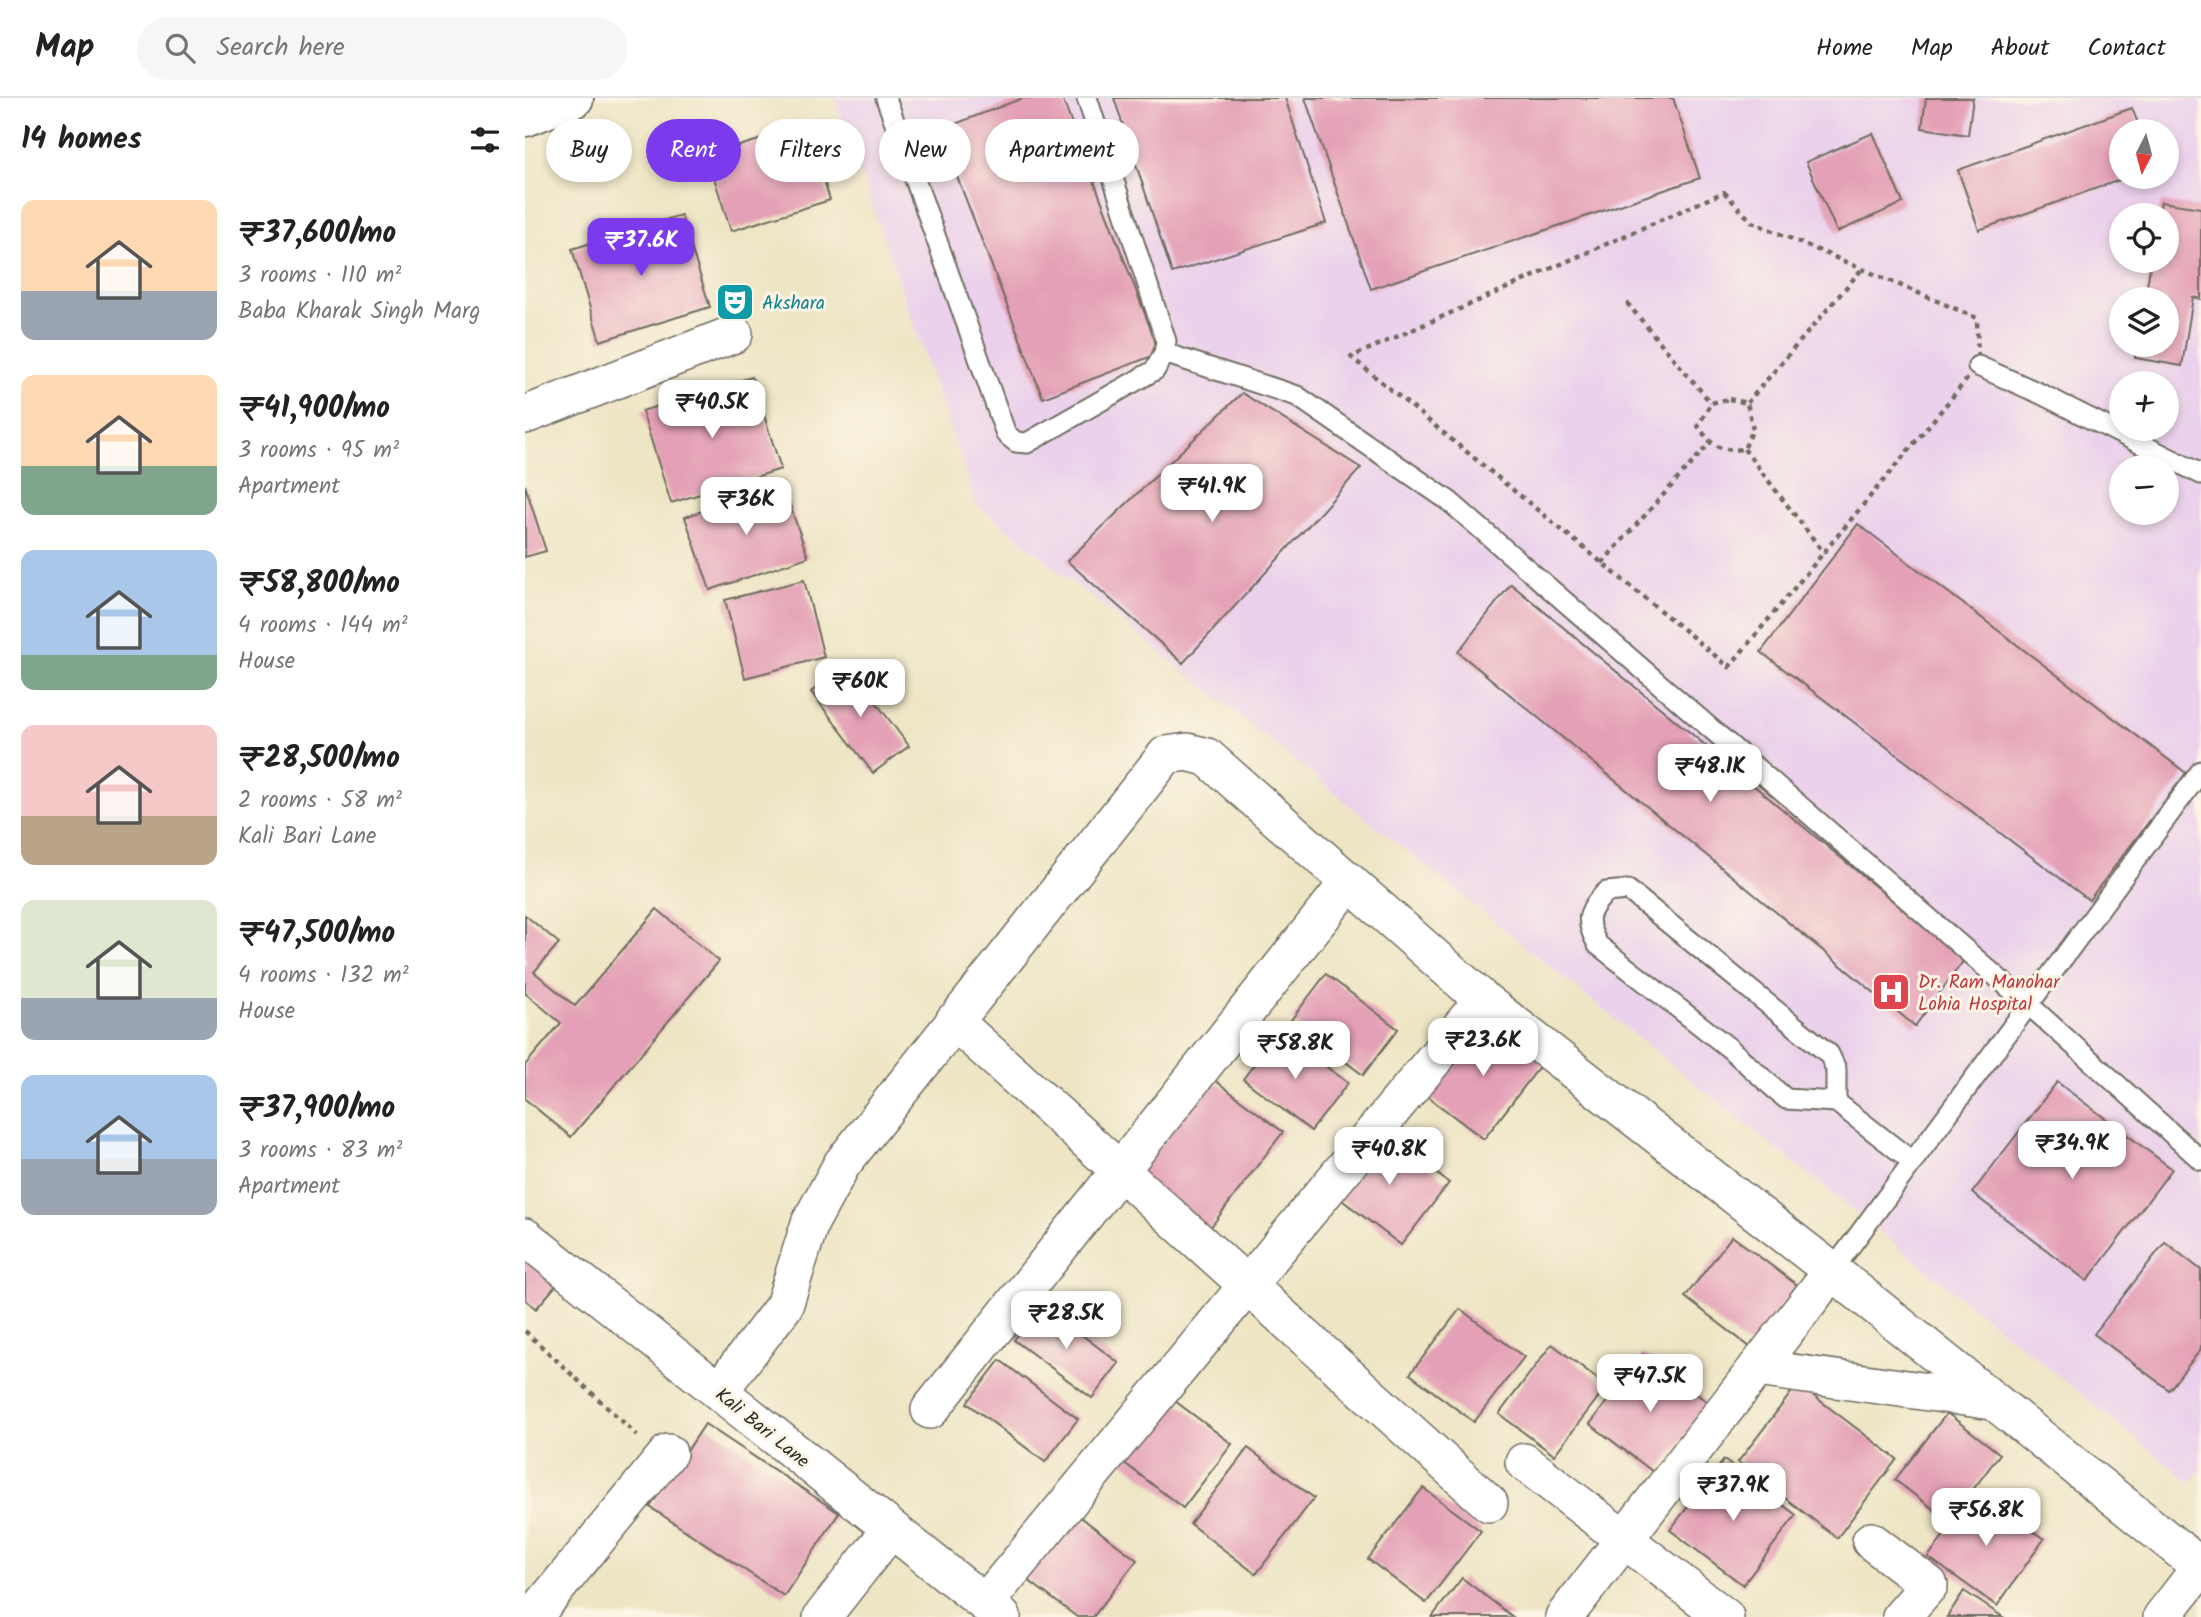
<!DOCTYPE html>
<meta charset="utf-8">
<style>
body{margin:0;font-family:Kalam,sans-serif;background:#f6f6f6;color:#222;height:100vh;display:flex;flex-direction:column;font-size:26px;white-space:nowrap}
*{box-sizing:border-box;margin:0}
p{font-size:23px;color:#767676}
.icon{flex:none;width:38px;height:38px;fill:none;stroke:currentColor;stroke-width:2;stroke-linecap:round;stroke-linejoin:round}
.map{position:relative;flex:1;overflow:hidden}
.sheet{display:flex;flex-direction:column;background:#fff;width:525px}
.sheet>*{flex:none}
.guide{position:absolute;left:21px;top:21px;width:665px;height:63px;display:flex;gap:14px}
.needle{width:46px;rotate:186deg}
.fabs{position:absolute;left:1584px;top:21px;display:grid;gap:14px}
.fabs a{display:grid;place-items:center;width:70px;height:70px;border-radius:50%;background:#fff;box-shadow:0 4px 10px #0003;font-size:35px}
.price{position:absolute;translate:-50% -60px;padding:0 16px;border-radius:14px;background:#fff;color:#222;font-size:23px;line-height:46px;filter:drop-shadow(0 2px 4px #0008)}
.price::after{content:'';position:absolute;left:50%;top:42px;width:21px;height:16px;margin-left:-10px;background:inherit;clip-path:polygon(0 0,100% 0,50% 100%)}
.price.current{background:#7c3aed;color:#fff}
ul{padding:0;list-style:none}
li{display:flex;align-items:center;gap:21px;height:175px;padding:0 21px}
li span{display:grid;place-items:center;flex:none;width:196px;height:140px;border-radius:14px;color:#555}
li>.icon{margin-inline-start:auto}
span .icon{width:84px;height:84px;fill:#fffc;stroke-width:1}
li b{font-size:30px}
h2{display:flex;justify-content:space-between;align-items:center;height:84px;padding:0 21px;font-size:30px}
.pill{padding:0 24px;border-radius:32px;background:#fff;box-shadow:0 4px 10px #0003;font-size:24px;line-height:63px}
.pill.current{background:#7c3aed;color:#fff}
header{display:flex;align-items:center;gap:42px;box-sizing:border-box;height:98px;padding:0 35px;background:#fff;border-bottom:2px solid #e0e0e0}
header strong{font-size:33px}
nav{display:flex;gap:38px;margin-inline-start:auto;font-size:24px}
.search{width:490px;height:63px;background:#f6f6f6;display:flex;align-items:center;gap:18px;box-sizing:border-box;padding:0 24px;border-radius:38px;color:#767676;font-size:26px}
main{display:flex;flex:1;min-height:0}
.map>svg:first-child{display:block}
.built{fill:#ebd1eb;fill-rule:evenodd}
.building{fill:#e4a0b6}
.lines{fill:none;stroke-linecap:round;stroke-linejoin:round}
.service-casing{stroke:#6f6c61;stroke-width:23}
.minor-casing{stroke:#6f6c61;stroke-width:40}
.secondary-casing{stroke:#6f6c61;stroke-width:42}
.path{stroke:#6f6c61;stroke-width:4.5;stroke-dasharray:5 5;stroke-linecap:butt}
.service{stroke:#fff;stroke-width:19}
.minor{stroke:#fff;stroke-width:37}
.secondary{stroke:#fff;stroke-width:38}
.labels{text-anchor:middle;stroke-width:6;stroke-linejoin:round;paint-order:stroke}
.culture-label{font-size:19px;fill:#0d838f;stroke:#fcf5e5;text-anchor:start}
.health-label{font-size:19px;fill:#be3a42;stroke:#fcf5e5;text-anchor:start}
.street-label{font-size:19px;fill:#2b2b2b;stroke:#fcf5e5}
</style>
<header>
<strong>Map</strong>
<div class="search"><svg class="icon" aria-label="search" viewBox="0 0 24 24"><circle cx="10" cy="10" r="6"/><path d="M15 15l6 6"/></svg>Search here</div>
<nav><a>Home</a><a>Map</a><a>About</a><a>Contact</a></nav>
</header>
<main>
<section class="sheet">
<h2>14 homes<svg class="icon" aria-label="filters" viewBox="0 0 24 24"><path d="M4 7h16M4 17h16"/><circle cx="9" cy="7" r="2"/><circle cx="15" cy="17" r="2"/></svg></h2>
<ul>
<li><span style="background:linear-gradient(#ffd9b3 65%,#9aa5b1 0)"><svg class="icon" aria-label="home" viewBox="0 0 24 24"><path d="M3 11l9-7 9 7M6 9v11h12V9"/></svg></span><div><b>₹37,600/mo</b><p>3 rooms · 110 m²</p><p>Baba Kharak Singh Marg</p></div></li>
<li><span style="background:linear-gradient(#ffd9b3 65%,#7fa58c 0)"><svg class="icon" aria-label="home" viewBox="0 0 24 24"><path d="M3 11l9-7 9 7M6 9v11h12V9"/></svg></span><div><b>₹41,900/mo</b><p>3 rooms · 95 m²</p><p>Apartment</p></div></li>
<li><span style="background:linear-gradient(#a9c7e8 75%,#7fa58c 0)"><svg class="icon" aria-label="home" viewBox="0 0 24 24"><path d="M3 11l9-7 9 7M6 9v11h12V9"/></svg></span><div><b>₹58,800/mo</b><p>4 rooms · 144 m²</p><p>House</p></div></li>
<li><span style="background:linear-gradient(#f6c9c9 65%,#b9a48a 0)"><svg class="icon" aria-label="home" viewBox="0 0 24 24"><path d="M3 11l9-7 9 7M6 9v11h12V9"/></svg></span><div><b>₹28,500/mo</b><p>2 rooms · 58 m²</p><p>Kali Bari Lane</p></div></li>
<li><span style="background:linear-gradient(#dfe7d0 70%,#9aa5b1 0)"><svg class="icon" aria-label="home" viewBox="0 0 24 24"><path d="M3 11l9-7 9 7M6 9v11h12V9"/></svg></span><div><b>₹47,500/mo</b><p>4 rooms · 132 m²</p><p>House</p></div></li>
<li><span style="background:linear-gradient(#a9c7e8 60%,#9aa5b1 0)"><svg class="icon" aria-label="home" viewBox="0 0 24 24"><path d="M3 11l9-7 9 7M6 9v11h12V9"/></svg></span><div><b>₹37,900/mo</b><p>3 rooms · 83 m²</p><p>Apartment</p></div></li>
</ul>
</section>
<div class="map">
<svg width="1676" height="1519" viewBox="0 0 1676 1519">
<rect width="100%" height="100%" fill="#fcf5e5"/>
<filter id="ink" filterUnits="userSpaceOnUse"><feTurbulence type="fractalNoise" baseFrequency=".0143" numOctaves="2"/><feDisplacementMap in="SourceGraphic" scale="14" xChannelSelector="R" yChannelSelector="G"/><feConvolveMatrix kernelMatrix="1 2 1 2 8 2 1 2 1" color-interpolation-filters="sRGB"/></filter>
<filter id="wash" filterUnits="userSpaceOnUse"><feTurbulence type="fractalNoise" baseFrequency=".00686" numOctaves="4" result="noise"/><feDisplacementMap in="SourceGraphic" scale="28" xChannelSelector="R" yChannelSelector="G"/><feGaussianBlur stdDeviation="1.57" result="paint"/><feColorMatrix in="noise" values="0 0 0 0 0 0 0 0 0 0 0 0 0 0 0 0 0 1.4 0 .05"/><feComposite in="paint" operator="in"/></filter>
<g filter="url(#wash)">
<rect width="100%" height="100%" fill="#eee5c5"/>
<path class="built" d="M310,0H1676V1372L1666,1385L451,406ZM1596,33H1642V79H1596ZM1596,117H1642V163H1596ZM1596,201H1642V247H1596ZM1596,285H1642V331H1596ZM1596,369H1642V415H1596Z"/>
<g id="blocks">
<g class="building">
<polygon points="498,0 537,0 635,255 518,300 414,32"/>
<polygon points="589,0 760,0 801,125 647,175"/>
<polygon points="780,0 1148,0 1175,80 846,191"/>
<polygon points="1401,0 1448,0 1443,37 1397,30"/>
<polygon points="1607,10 1616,33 1596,33 1596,79 1603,79 1454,132 1433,72"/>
<polygon points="282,27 305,102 206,133 182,58"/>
<polygon points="1348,35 1378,105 1312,134 1281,64"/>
<polygon points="1636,104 1676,110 1676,201 1668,199 1657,268 1610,260 1612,247 1642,247 1642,201 1620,201 1626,163 1642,163 1642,117 1633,117"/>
<polygon points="156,117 185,209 75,243 47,151"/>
<polygon points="227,279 256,371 146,405 117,313"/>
<polygon points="717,295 836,370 658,565 542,463"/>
<polygon points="257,385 283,459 185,492 160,419"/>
<polygon points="0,387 21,453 0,459"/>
<polygon points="1333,426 1661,675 1564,802 1236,554"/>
<polygon points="279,482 299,559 220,580 200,502"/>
<polygon points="986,486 1439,862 1390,928 933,554"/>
<polygon points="322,566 384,648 348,675 286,594"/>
<polygon points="132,811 194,863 46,1039 0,1001 0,967 36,925 0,895 0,817 34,845 9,874 50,908"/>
<polygon points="801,876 873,931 838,977 766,922"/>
<polygon points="958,919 1018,964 959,1041 899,996"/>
<polygon points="754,933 823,985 786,1033 718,981"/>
<polygon points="687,980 758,1034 682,1134 610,1080"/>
<polygon points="1532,984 1647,1071 1562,1183 1447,1095"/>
<polygon points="853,1031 924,1085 876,1147 805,1093"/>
<polygon points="1207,1138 1272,1187 1225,1249 1160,1199"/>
<polygon points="1640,1144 1676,1172 1676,1251 1644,1292 1569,1236"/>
<polygon points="0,1157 33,1185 11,1211 0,1201"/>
<polygon points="516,1206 594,1265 567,1300 489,1242"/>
<polygon points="935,1211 999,1259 949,1324 885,1276"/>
<polygon points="1027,1246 1082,1288 1029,1357 974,1316"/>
<polygon points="1118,1256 1185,1306 1131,1376 1065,1326"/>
<polygon points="475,1262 553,1321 520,1364 442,1305"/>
<polygon points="1273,1286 1372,1361 1312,1440 1213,1364"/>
<polygon points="646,1300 707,1346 658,1410 597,1363"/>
<polygon points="1422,1315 1475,1356 1424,1423 1370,1382"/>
<polygon points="180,1326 314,1415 259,1498 125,1409"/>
<polygon points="723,1350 789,1400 731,1476 665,1426"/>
<polygon points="1199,1362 1271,1417 1218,1487 1145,1432"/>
<polygon points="898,1390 956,1433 901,1505 843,1461"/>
<polygon points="1451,1393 1519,1441 1472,1508 1403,1459"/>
<polygon points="545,1411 612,1462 568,1519 552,1519 495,1476"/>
<polygon points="937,1480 988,1519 907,1519"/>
<polygon points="1439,1493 1478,1519 1422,1519"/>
</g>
</g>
</g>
<g filter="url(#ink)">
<use href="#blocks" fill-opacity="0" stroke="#6f6c61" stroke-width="2"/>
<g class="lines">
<defs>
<g id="service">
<polyline points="361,0 481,336 491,344 502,345 630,272 639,255 641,243 562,0"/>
<polyline points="639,255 772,298 924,403 1504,907 1676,1062"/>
<polyline points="1453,268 1516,296 1676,376"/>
<path d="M1311,1004V971L1304,956L1103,792L1081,794C1062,814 1059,822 1073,847L1204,950L1261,1001L1311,1004L1388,1064"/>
<polyline points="1307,1173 1676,673"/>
</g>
<g id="minor">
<polyline points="0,317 209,236"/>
<polyline points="429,923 964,1405"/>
<polyline points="0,1139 477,1519"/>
<polyline points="1232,1270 1468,1303"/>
<polyline points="194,1293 259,1208 285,1125 317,1066 641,657 662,654 682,659 958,902 1307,1173 1676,1469"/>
<polyline points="405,1312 824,784"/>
<polyline points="999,1364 1200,1519"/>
<polyline points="1346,1443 1404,1487 1376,1519"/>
<polyline points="460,1505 958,902"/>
<polyline points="8,1519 143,1355"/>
<polyline points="297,1519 366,1431"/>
<polyline points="1039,1519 1307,1173"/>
<polyline points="1637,1519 1676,1469"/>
</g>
<polyline id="secondary" points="0,19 49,0"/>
</defs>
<use href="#service" class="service-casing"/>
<use href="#minor" class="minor-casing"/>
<use href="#secondary" class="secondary-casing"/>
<g class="path">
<polygon points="1199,94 1227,124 1452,220 1453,268 1204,569 826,259"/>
<polyline points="1102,205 1186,305"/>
<path d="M1204,301L1222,305L1228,331L1219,351C1193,353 1188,349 1173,328L1186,305Z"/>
<polyline points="1222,305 1337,171"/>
<polyline points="1219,351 1299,455"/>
<polyline points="1077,465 1185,345"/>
<polyline points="0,1233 112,1337"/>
</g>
<use href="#service" class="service"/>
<use href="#minor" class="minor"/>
<use href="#secondary" class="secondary"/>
</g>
</g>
<defs>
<symbol id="theatre-square" viewBox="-11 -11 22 22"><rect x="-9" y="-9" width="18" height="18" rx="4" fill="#0f9aa8" stroke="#fcf5e5"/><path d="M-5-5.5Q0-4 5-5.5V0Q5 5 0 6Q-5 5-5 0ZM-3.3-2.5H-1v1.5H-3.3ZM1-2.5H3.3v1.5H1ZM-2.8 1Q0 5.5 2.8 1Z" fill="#fff"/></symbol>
<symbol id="hospital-square" viewBox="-11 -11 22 22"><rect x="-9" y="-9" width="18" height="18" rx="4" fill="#e0444e" stroke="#fcf5e5"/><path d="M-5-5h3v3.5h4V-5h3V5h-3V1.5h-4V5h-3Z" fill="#fff"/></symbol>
</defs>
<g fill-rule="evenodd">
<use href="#theatre-square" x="188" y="182" width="44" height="44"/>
<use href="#hospital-square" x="1344" y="872" width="44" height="44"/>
</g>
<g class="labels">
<g class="culture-label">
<text x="237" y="211">Akshara</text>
</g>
<g class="health-label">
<text x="1393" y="890">Dr. Ram Manohar<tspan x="1393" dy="22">Lohia Hospital</tspan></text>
</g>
<g class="street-label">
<text transform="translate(238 1329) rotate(39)" y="7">Kali Bari Lane</text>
</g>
</g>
</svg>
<div class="fabs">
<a><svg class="needle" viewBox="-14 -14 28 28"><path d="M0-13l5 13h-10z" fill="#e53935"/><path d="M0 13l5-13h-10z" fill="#767676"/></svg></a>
<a><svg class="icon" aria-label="locate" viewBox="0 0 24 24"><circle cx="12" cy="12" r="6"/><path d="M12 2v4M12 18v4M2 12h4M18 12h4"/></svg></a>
<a><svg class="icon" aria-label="layers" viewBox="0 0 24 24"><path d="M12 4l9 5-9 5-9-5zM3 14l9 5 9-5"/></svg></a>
<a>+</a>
<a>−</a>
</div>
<b class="price current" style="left:116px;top:180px">₹37.6K</b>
<b class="price" style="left:187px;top:342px">₹40.5K</b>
<b class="price" style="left:687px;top:426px">₹41.9K</b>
<b class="price" style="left:221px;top:439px">₹36K</b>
<b class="price" style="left:335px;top:621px">₹60K</b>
<b class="price" style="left:1185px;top:706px">₹48.1K</b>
<b class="price" style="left:958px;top:980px">₹23.6K</b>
<b class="price" style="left:770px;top:983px">₹58.8K</b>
<b class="price" style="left:1547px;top:1083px">₹34.9K</b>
<b class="price" style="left:864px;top:1089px">₹40.8K</b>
<b class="price" style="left:541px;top:1253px">₹28.5K</b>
<b class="price" style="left:1125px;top:1316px">₹47.5K</b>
<b class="price" style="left:1208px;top:1425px">₹37.9K</b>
<b class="price" style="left:1461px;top:1450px">₹56.8K</b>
<div class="guide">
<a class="pill">Buy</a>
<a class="pill current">Rent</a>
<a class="pill">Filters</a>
<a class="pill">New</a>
<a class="pill">Apartment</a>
</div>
</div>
</main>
